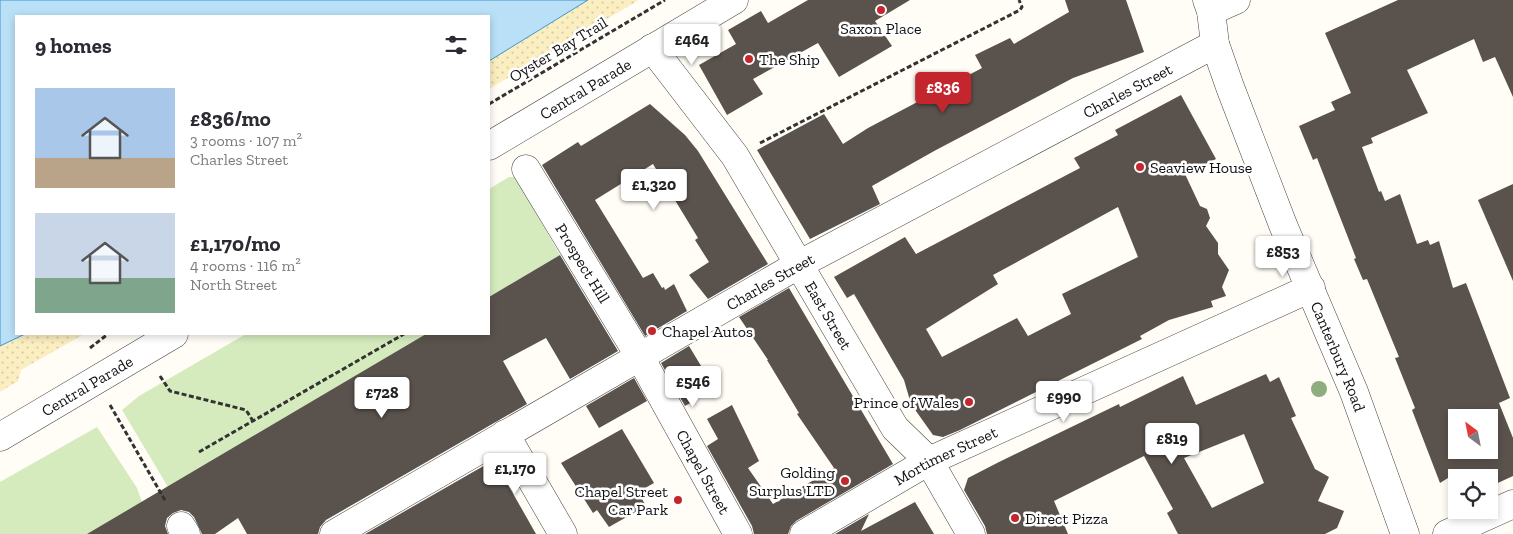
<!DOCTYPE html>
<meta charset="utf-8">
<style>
body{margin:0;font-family:"Zilla Slab",serif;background:#f2f2f3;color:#2b2b33;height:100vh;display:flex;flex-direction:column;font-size:19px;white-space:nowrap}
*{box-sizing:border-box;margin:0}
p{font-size:16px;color:#7c7c81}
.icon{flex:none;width:28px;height:28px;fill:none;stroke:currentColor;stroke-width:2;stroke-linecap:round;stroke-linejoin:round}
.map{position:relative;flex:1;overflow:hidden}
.drawer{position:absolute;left:15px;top:15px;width:475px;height:320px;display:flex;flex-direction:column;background:#fff;border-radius:0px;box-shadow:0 2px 8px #0003}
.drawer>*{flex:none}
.needle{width:32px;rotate:328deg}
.buttons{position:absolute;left:1448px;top:409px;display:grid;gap:10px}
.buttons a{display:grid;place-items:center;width:50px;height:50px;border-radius:0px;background:#fff;box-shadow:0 2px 8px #0003;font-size:25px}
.price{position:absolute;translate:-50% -42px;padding:0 11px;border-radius:5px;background:#fff;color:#222;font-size:16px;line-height:32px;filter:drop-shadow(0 1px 2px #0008)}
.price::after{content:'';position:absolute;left:50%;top:30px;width:15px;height:11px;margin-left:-8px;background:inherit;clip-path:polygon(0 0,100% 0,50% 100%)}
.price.current{background:#c4262e;color:#fff}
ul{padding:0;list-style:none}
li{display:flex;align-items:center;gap:15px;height:125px;padding:0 20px}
li span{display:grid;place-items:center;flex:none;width:140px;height:100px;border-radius:0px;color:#555}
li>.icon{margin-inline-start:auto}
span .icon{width:60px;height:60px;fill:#fffc;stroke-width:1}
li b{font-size:21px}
h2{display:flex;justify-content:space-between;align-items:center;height:60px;padding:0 20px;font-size:21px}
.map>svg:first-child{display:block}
.grass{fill:#d5ebbd}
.sand{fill:url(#sand-dots)}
.water{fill:#b9e0f7;stroke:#3f96cf}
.building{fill:#5a524d;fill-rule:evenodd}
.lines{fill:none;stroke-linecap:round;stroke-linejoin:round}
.minor-casing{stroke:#444;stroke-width:29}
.path{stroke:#333;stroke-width:3;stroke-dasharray:5 2.5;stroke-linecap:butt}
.minor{stroke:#fff;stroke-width:28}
.tree{fill:#8dad7f}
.poi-dot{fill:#c4262e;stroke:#fff;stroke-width:2}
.labels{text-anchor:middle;stroke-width:5;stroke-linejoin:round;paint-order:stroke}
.poi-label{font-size:16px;fill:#111;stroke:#fff;text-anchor:start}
.street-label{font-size:16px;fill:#111;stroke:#fff}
</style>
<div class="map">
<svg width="1513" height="534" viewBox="0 0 1513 534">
<defs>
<pattern id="sand-dots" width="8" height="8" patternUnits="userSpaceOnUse" patternTransform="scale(1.25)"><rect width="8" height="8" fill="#fbeec1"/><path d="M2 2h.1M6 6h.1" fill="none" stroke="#d6cba5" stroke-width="1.8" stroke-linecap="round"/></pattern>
</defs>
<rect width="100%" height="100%" fill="#fffdf5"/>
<g class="grass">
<polygon points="509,177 515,177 560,255 489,297 489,189"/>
<polygon points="246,334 426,334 168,487 122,410 139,396"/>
<polygon points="97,427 137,488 142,502 87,534 0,534 0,482"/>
</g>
<g class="sand">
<polygon points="465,0 639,0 489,89 489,16 438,16"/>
<polygon points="0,288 16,334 84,334 21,370 18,381 0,392"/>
</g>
<polygon class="water" points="0,0 588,0 489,61 489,16 16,16 16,334 25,334 0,346"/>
<g class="building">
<polygon points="808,0 910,0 875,21 892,46 839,77 818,43 753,79 763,94 727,115 699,65 736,44 728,30 761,11 768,23"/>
<polygon points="1065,0 1126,0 1144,52 1073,78 936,150 872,186 880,204 810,239 757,150 824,114 843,144 868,128 982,68 975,55 1010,38 1014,44 1069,12"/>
<path d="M1398,0H1513V97L1495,57L1483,62L1474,39L1407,70L1428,113L1371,138L1373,143L1362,147L1379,192L1381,191L1385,201L1400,194L1417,244L1428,240L1430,245L1439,241L1453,288L1466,283L1510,398L1499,403L1513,438V476L1489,487V478H1456V496L1448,478L1440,483L1412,410L1415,408L1395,358L1399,357L1367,279L1363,280L1354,259L1356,258L1317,158L1313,160L1299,126L1335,110L1331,102L1351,93L1325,33ZM1456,418H1489V450H1456Z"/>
<path d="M1181,95L1216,159L1185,174L1200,206L1207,209L1210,218L1206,226L1218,243V254L1229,270L1222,287L1226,296L1211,301L1213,307L1169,320L1140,336L1142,339L960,430L943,437L933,435L911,404L904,380L854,294L847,298L834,277L905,237L916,254L1080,168L1074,158L1118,135L1115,130ZM1118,207L1138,257L1062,294L1071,314L1028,336L1017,318L942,357L926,329L998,284L993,275Z"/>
<polygon points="650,104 685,135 698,151 768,264 708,299 689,275 709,262 695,240 698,238 653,164 595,200 643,278 653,273 662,288 664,287 665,290 674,284 687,311 645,336 542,165 578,142 581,146"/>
<polygon points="1513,184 1513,281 1478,200"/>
<polygon points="560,255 618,351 570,379 546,338 503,361 527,404 326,520 320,527 318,534 247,534 238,518 215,534 202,534 194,517 189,512 181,510 173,513 167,518 165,526 168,534 87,534 426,334 489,334 489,297"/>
<polygon points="789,288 893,464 796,521 791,526 788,534 754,534 752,526 707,446 718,439 707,419 732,405 759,461 748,468 773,504 834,468 797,414 799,413 767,360 768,360 739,317"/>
<polygon points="689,346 715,389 685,406 661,363"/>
<path d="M1266,374L1270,382L1279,377L1296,416L1291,418L1315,469L1329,477L1318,501L1344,511L1337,528L1325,534H1178L1167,513L1173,509L1144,456L1054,501L1068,534H987L985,526L964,490L968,478L999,462L1119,404L1120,407L1183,376L1196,405ZM1244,434L1264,483L1212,508L1184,458Z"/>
<polygon points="634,378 647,401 599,428 586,406"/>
<polygon points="622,429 654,483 638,492 646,506 609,527 597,510 593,513 561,463"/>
<polygon points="494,460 536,534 365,534"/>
<polygon points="915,502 934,534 835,534 869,514 861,531"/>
</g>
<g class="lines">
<defs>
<g id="minor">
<path id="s1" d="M1207,0L1211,11L1215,44L1230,87L1283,225L1354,392L1405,534"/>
<polyline points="1211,11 1236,0"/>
<path id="s2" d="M652,48L735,156L895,428L929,461L971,534"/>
<path id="s3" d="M489,146L734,0"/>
<path id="s4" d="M526,169L640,357L738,534"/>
<polyline points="505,434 563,534"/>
<path id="s5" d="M0,437L174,334"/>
<polyline points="181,526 186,534"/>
<path id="s6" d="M334,534L798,265L1215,44"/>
<path id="s7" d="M804,534L929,461L1311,288"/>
<polyline points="1447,534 1513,504"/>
</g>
</defs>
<use href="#minor" class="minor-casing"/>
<g class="path">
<polyline points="489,104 665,0"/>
<polyline points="760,143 1020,10 1022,7 1019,0"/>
<polyline points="90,348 108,334"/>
<polyline points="160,376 170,391 246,410 253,421"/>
<polyline points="110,405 166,502"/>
<polyline points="199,452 404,334"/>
</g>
<use href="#minor" class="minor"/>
</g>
<circle class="tree" cx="1319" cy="389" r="8"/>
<g class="poi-dot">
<circle cx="881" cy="10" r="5"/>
<circle cx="749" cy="59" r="5"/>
<circle cx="1140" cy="167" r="5"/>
<circle cx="652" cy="331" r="5"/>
<circle cx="969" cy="402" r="5"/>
<circle cx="845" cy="481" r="5"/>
<circle cx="678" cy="500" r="5"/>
<circle cx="1015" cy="518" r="5"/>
</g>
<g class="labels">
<g class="poi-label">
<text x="881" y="34" text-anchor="middle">Saxon Place</text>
<text x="759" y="65">The Ship</text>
<text x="1150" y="173">Seaview House</text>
<text x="662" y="337">Chapel Autos</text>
<text x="959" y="408" text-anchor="end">Prince of Wales</text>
<text x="835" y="478" text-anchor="end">Golding<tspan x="835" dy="18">Surplus LTD</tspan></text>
<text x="668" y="497" text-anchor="end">Chapel Street<tspan x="668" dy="18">Car Park</tspan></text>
<text x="1025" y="524">Direct Pizza</text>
</g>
<g class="street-label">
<text transform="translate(558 49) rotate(-31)" y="6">Oyster Bay Trail</text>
<text dy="6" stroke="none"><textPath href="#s3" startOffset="112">Central Parade</textPath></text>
<text dy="6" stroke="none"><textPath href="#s6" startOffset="909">Charles Street</textPath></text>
<text dy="6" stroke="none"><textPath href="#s4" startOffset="110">Prospect Hill</textPath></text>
<text dy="6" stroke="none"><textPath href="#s6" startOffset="504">Charles Street</textPath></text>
<text dy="6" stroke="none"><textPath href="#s2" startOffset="321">East Street</textPath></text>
<text dy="6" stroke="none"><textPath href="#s1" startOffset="381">Canterbury Road</textPath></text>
<text dy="6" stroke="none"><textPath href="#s5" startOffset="101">Central Parade</textPath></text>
<text dy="6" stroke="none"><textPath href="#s7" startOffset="162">Mortimer Street</textPath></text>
<text dy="6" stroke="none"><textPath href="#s4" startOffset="351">Chapel Street</textPath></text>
</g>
</g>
</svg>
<div class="buttons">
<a><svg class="needle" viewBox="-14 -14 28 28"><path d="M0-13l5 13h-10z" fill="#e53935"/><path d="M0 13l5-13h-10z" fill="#7c7c81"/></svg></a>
<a><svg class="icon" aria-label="locate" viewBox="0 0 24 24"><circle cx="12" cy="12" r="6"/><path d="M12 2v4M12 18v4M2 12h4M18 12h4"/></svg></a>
</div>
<b class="price" style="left:692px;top:66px">£464</b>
<b class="price current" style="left:943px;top:114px">£836</b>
<b class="price" style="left:654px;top:211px">£1,320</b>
<b class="price" style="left:1283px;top:278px">£853</b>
<b class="price" style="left:693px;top:408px">£546</b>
<b class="price" style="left:382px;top:419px">£728</b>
<b class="price" style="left:1064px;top:423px">£990</b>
<b class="price" style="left:1172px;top:465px">£819</b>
<b class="price" style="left:515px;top:495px">£1,170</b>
<section class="drawer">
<h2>9 homes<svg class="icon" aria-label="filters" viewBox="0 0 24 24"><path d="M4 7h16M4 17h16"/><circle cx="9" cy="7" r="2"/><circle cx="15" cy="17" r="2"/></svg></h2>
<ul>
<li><span style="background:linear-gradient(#a9c7e8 70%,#b9a48a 0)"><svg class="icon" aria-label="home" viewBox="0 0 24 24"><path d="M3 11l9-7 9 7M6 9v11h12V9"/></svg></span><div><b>£836/mo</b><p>3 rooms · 107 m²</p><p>Charles Street</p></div></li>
<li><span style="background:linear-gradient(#c9d6e8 65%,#7fa58c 0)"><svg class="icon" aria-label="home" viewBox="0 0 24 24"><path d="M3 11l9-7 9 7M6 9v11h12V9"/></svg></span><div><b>£1,170/mo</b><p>4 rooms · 116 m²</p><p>North Street</p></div></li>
</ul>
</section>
</div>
